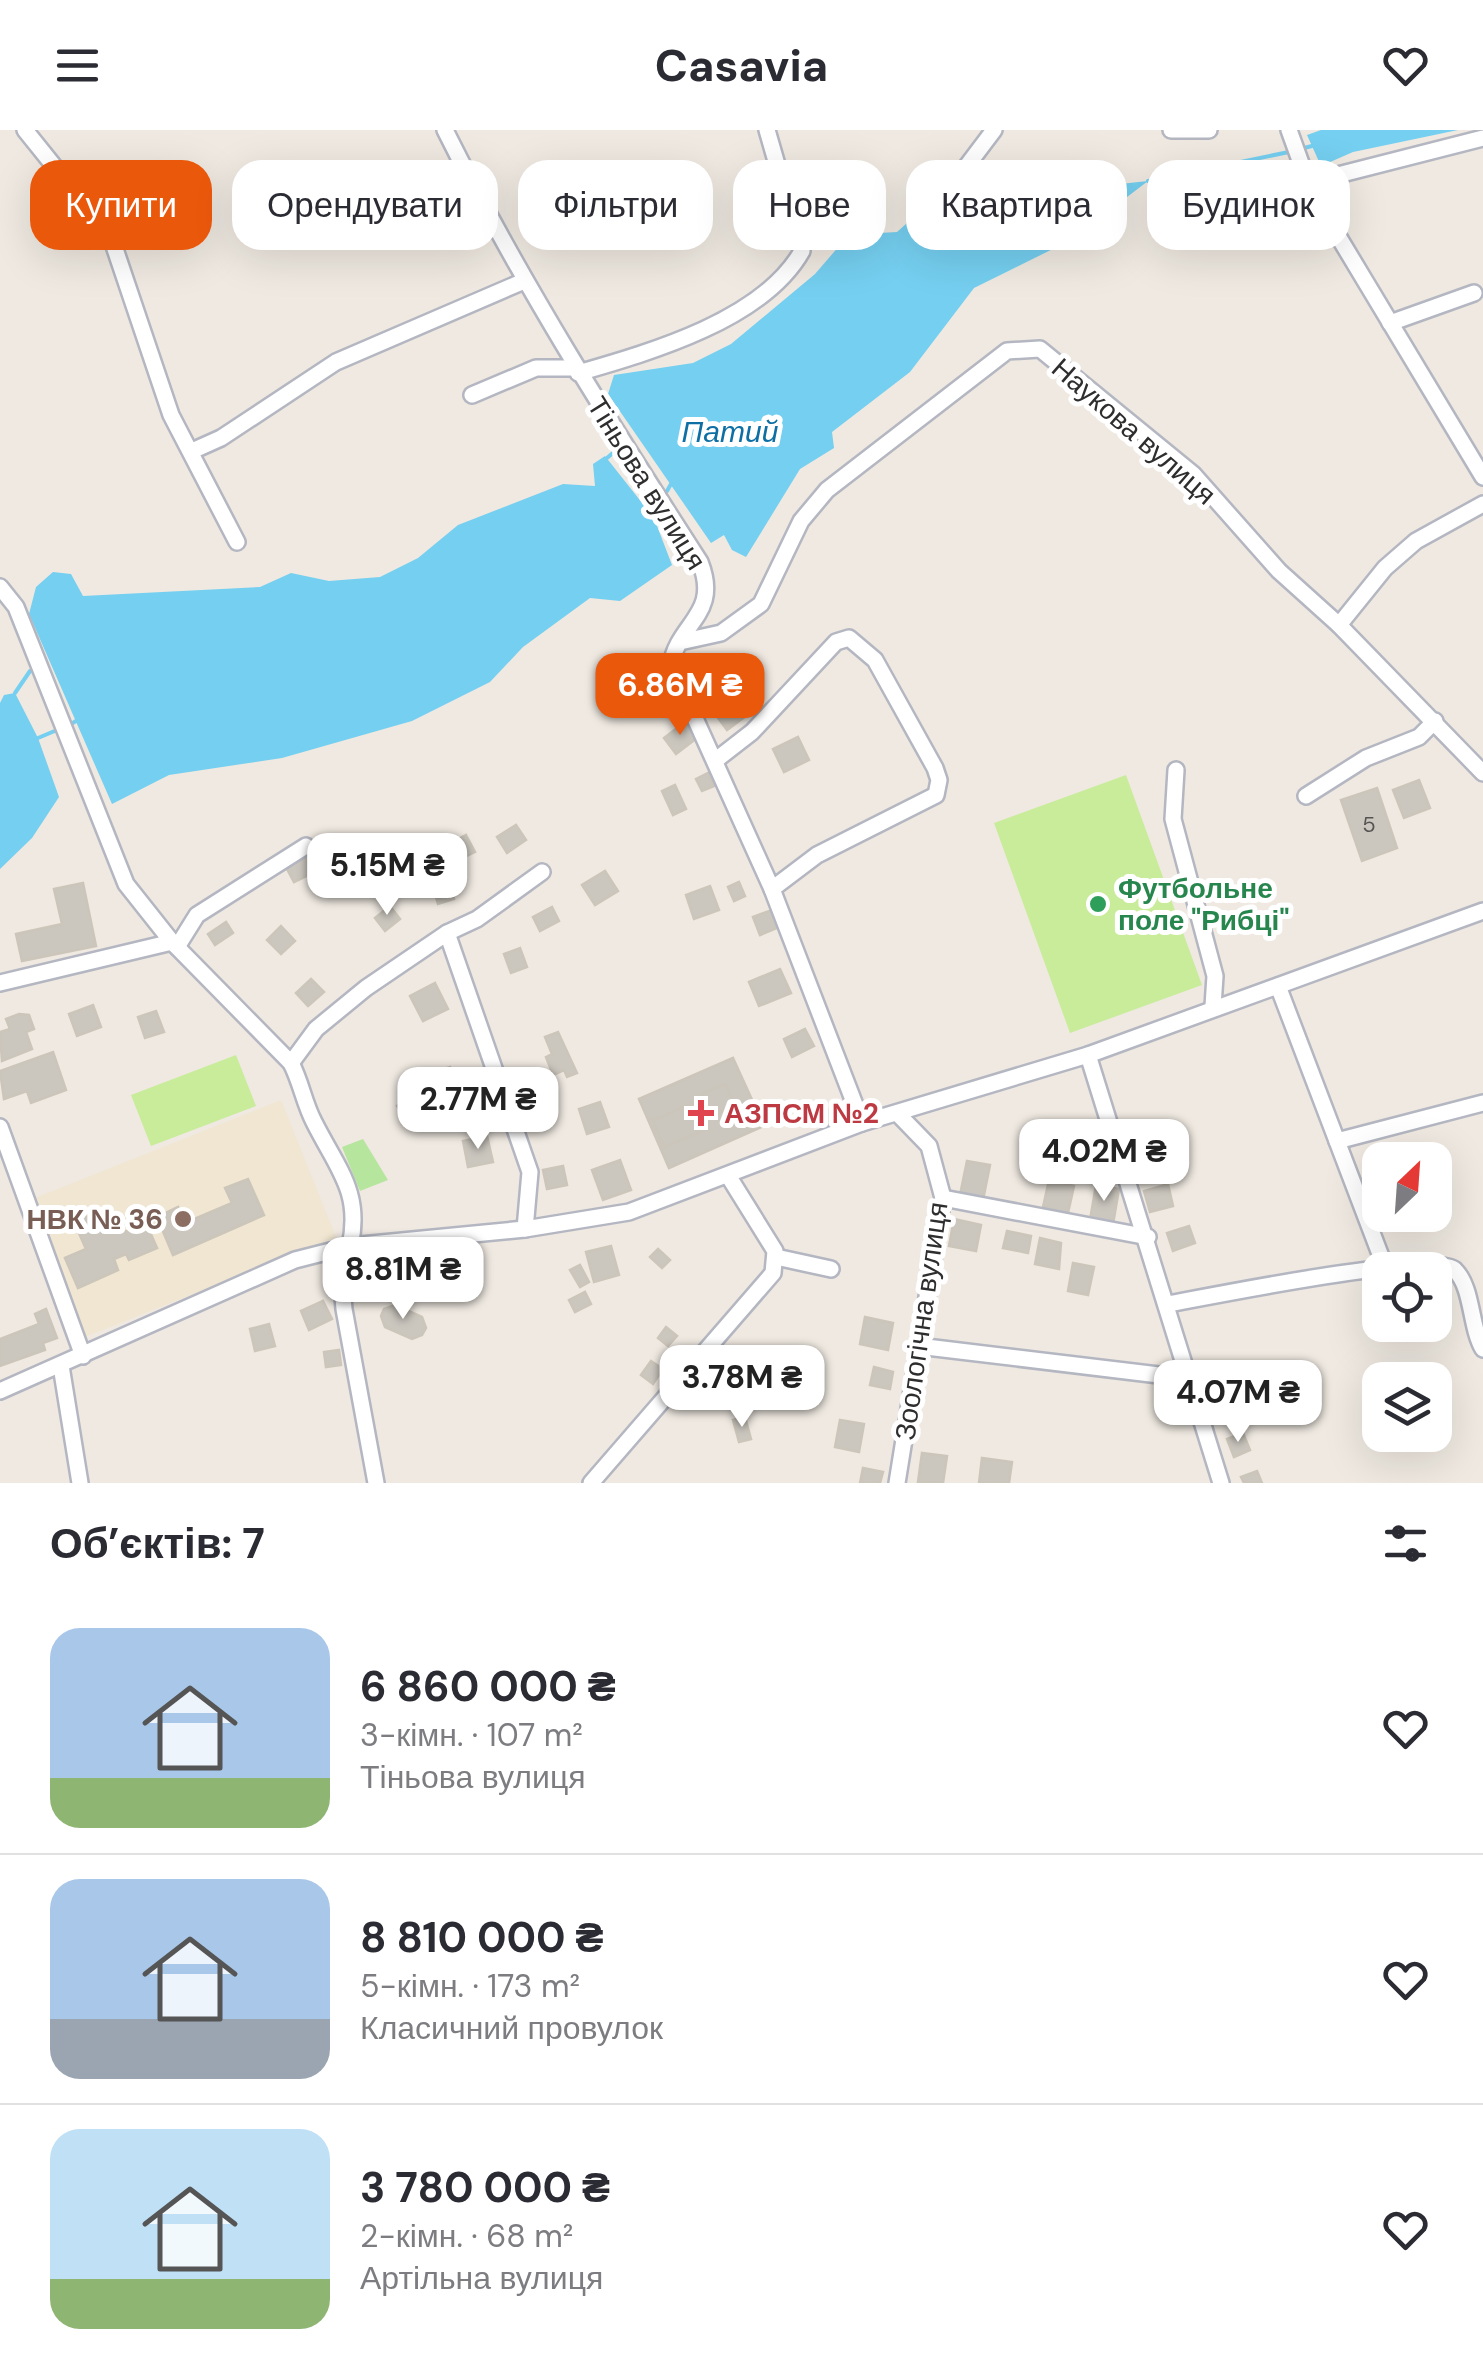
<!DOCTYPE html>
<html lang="uk">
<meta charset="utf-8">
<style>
body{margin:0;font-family:"DM Sans",sans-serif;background:#f7f7f7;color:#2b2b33;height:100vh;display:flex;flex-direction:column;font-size:38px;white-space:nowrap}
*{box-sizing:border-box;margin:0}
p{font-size:32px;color:#7c7c81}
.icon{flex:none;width:55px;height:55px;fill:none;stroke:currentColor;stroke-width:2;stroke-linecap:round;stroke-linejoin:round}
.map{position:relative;height:1353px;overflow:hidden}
.details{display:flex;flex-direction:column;background:#fff;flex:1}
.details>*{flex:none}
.hud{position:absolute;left:30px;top:30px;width:1425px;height:90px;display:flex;gap:20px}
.needle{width:65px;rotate:25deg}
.buttons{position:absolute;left:1362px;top:1012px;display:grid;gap:20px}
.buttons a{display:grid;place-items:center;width:90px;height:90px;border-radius:20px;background:#fff;box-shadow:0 10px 40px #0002;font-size:50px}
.price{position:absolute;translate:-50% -85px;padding:0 22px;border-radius:20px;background:#fff;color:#222;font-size:32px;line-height:65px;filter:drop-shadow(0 2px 5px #0008)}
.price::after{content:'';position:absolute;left:50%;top:60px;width:30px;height:22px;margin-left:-15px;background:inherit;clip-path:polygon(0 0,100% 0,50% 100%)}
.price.active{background:#ea580c;color:#fff}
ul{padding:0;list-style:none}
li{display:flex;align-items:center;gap:30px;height:250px;padding:0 50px}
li+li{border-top:2px solid #e1e1e2}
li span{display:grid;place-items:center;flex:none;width:280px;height:200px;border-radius:30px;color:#555}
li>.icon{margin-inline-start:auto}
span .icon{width:120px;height:120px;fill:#fffc;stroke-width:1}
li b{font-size:42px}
h2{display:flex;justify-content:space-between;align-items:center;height:120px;padding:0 50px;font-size:42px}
.chip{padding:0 35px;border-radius:30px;background:#fff;box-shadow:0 10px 40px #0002;font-size:35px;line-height:90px}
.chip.active{background:#ea580c;color:#fff}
header{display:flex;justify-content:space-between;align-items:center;height:130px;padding:0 50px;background:#fff;font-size:45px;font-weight:700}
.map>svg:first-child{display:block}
.education{fill:#f0e6d1}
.green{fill:#b6e59e}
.pitch{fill:#c9ec9a}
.water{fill:#75cff0}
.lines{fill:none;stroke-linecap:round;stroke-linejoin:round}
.stream{stroke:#75cff0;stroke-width:4}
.building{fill:#cbc7bf;stroke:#cbc5ba;stroke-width:2.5}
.minor-casing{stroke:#b4b7c1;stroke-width:20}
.minor{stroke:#fff;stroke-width:15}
.leisure-dot{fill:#2e9e5b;stroke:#fff;stroke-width:4}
.health-dot{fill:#e0444e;stroke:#fff;stroke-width:4}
.education-dot{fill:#8d6e63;stroke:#fff;stroke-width:4}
.labels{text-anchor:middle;stroke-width:10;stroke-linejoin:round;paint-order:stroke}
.number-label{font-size:22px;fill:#555452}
.street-label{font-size:28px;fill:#2e2e2e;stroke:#fff}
.leisure-label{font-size:28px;font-weight:bold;fill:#27864d;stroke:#fff;text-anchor:start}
.health-label{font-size:28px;font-weight:bold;fill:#be3a42;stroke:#fff;text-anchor:start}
.education-label{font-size:28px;font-weight:bold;fill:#785e54;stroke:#fff;text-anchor:end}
.water-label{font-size:30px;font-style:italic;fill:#0d6fa3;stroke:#fff}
</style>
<header><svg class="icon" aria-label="menu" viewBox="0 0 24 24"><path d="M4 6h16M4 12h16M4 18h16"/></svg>Casavia<svg class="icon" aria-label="heart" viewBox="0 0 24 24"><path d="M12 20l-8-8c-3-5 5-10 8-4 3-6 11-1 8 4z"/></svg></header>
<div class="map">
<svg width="1483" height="1353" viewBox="0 0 1483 1353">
<rect width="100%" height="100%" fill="#efe9e1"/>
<polygon class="education" points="281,970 336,1107 85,1207 30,1070"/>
<polygon class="green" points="363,1009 388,1050 360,1061 342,1017"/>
<g class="pitch">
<polygon points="1126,645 1202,855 1070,903 994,693"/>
<polygon points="236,925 256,976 151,1016 131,965"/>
</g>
<g class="water">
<polygon points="1321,0 1458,0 1353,22 1321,36 1307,5"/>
<polygon points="1148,51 1071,110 974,158 910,242 832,302 834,318 800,339 746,427 732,420 724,405 711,413 608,264 614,245 693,233 731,214 815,144 840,115 862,104 897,102 916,85 956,81 1003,60 1055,61"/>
<polygon points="605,326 654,388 672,435 620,471 590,468 523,517 490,552 412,591 282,628 169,645 112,674 29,484 36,457 53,442 71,444 83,466 260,457 291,443 329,451 380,447 418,428 458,395 563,354 595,356 593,334"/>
<polygon points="15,563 38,608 59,667 32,708 0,739 0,573 4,565"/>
</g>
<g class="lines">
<g class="stream">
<polyline points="1304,18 1312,16"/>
<polyline points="1148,51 1289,22"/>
<polyline points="607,328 614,322"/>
<polyline points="667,361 671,354"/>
<polyline points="15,563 30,541"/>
<polyline points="71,594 76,591"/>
<polyline points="38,608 57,600"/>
</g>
</g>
<g class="building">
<polygon points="736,564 750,583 727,600 713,581"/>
<polygon points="685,592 697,608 676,624 664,608"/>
<polygon points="798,607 809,630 784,642 773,619"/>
<polygon points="708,643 714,656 702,661 696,649"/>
<polygon points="1419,650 1430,678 1404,688 1393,660"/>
<polygon points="675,655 686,679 673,685 662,661"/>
<polygon points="1377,658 1397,718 1362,731 1341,670"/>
<polygon points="516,695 526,710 507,723 497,707"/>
<polygon points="466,705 475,722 458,730 449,714"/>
<polygon points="305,727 313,743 294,752 286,737"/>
<polygon points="605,741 618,761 595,775 582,755"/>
<polygon points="448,749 454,769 438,774 432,753"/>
<polygon points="739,752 745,766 734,771 728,757"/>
<polygon points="83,753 96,816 22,831 16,804 62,794 54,759"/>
<polygon points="710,756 719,780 694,789 686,765"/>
<polygon points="390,776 400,789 385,801 375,788"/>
<polygon points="552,777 559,791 540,801 533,787"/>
<polygon points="772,780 779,797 760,805 753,787"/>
<polygon points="226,792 233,803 215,815 208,804"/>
<polygon points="281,796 295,811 281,824 267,810"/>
<polygon points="520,818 527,837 511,843 504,824"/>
<polygon points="780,839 791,863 759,876 749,852"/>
<polygon points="311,849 324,862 308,876 296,863"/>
<polygon points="435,853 448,879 423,891 410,866"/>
<polygon points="93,875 101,897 77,906 69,884"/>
<polygon points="156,881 164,902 145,908 138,887"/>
<polygon points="19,884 29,885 34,899 26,902 32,919 2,931 0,902 10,899 6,889"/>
<polygon points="805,899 814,916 792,927 784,909"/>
<polygon points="558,902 577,943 567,947 564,940 553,945 546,927 552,924 545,907"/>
<polygon points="53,922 66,960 31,973 27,961 4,969 0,941"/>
<polygon points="733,928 764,996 669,1038 639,969"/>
<polygon points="450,937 460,969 431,974 426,961 439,957 434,942"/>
<polygon points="726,954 735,976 710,986 702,964"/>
<polygon points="413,963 428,981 412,994 397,976"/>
<polygon points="701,970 708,986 703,989 707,999 664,1017 653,990"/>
<polygon points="600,972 609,997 587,1004 579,979"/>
<polygon points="839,975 845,989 821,999 815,984"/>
<polygon points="487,1006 493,1032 468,1037 463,1011"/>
<polygon points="620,1030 631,1060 603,1070 592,1040"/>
<polygon points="967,1031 990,1035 983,1070 960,1065"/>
<polygon points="563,1036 567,1055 547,1059 543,1040"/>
<polygon points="248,1049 264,1085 173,1125 157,1087 178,1077 185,1093 232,1073 225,1058"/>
<polygon points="1049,1050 1074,1056 1068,1083 1043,1077"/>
<polygon points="1168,1054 1173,1076 1150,1082 1144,1061"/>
<polygon points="1096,1055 1119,1059 1113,1094 1090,1090"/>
<polygon points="110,1077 122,1103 146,1093 157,1118 129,1130 126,1124 114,1129 118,1140 78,1158 65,1128 86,1119 74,1092"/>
<polygon points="954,1089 981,1095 976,1121 949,1116"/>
<polygon points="1189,1096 1195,1113 1173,1121 1167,1103"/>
<polygon points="1007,1101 1031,1106 1028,1123 1003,1118"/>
<polygon points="1040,1108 1061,1113 1059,1139 1035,1134"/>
<polygon points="611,1116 619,1145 594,1152 586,1122"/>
<polygon points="658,1119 670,1130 662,1138 650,1127"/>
<polygon points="1073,1133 1094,1137 1088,1165 1068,1161"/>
<polygon points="580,1135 589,1152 580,1157 570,1140"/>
<polygon points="585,1162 591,1174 575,1182 569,1170"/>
<polygon points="323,1171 332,1189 309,1200 301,1181"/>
<polygon points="395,1175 422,1187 426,1198 422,1205 412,1209 385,1197 381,1186 384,1179"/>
<polygon points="46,1179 57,1208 43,1213 45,1220 0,1236 0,1209 39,1194 35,1184"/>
<polygon points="865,1187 893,1193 888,1220 860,1214"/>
<polygon points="269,1194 275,1216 255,1221 250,1199"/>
<polygon points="666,1197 677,1206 668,1216 658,1208"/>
<polygon points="339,1220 341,1235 326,1237 324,1222"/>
<polygon points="651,1231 663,1239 653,1254 641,1245"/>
<polygon points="874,1237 893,1242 890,1259 870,1255"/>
<polygon points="1232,1267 1240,1287 1225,1293 1217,1272"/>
<polygon points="745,1287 751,1309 739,1312 733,1290"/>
<polygon points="840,1290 864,1294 859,1322 835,1317"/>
<polygon points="1243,1303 1250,1320 1234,1327 1227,1309"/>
<polygon points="922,1323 947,1326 943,1353 918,1352"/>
<polygon points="982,1328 1012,1332 1009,1353 979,1353"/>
<polygon points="863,1338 883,1342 880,1353 860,1353"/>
<polygon points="1257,1341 1262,1353 1244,1353 1241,1347"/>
</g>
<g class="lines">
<defs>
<g id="minor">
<polyline points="25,0 111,107 171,285 237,412"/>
<path d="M445,0C520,151 609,291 700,432C721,485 678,492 671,535L772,759L862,993"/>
<polyline points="1171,0 1209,0"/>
<polyline points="1289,0 1311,61 1483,347"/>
<polyline points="1311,61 1330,47 1483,8"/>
<polyline points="933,70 951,57 994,0"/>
<polyline points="1390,193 1474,163"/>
<path d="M578,243C651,222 763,190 802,121L767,0"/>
<polyline points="472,265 536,238 575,238"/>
<polyline points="192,321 221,308 336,232 524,151"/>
<path d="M0,457L16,477L126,754L172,812L291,933C301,952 304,973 314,992C337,1038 362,1062 350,1116"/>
<polyline points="1339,495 1385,438 1416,411 1483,374"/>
<polyline points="680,512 721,503 761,474 801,391 827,360 1007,221 1040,219 1193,344 1279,441 1339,495 1483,643"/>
<polyline points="716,630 752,602 836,512 849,508 875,530 935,638 939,650 936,665 817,725 772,759"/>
<polyline points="1176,640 1173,689 1215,846 1213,876"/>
<polyline points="1306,666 1366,628 1419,607 1435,591"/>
<polyline points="447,803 530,1042 525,1099"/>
<polyline points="177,817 197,785 306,716"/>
<polyline points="0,853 172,812"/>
<polyline points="1278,856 1385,1137"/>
<polyline points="1088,925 1221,1353"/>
<polyline points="291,933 316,899 366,858 447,803 477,789 542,742"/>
<polyline points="897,983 929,1016 943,1068 897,1353"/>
<polyline points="0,997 83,1226"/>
<polyline points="1337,1011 1483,973"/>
<polyline points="943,1068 1148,1107"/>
<polyline points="339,1119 344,1179 376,1353"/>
<polyline points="776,1127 831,1139"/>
<path d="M1168,1174C1207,1167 1436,1120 1455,1140C1473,1158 1470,1197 1483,1219"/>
<polyline points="918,1216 1192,1249"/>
<polyline points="61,1236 80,1353"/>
<polyline points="0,1261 295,1130 350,1116 525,1099 629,1082 862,993 1088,925 1483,781"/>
<polyline points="591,1353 773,1143 775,1121 729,1047"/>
</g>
</defs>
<use href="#minor" class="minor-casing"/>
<use href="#minor" class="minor"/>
</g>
<circle class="leisure-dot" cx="1098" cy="774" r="10"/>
<path class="health-dot" d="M696 968h10v10h10v10h-10v10h-10v-10h-10v-10h10z"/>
<circle class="education-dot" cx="183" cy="1089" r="10"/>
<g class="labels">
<g class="number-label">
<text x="1369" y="702">5</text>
</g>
<g class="street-label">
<text transform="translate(1134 301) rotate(41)" y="10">Наукова вулиця</text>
<text transform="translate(647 353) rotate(58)" y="10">Тіньова вулиця</text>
<text transform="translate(921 1191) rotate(-82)" y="10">Зоологічна вулиця</text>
</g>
<g class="leisure-label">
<text x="1118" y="768">Футбольне<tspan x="1118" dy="32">поле "Рибці"</tspan></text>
</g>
<g class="health-label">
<text x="724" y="993">АЗПСМ №2</text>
</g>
<g class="education-label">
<text x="163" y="1099">НВК № 36</text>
</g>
<g class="water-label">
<text x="730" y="312">Патий</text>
</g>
</g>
</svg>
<div class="buttons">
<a><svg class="needle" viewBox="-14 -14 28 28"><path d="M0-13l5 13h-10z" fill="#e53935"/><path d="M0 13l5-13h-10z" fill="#7c7c81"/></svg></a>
<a><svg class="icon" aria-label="locate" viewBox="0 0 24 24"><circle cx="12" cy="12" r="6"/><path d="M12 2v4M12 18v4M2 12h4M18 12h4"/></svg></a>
<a><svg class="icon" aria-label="layers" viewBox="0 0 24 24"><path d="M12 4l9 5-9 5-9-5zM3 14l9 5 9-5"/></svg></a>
</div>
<b class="price active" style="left:680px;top:608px">6.86M ₴</b>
<b class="price" style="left:387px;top:788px">5.15M ₴</b>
<b class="price" style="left:478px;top:1022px">2.77M ₴</b>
<b class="price" style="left:1104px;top:1074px">4.02M ₴</b>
<b class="price" style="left:403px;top:1192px">8.81M ₴</b>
<b class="price" style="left:742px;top:1300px">3.78M ₴</b>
<b class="price" style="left:1238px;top:1315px">4.07M ₴</b>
<div class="hud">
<a class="chip active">Купити</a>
<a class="chip">Орендувати</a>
<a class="chip">Фільтри</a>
<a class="chip">Нове</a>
<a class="chip">Квартира</a>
<a class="chip">Будинок</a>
</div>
</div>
<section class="details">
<h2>Об’єктів: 7<svg class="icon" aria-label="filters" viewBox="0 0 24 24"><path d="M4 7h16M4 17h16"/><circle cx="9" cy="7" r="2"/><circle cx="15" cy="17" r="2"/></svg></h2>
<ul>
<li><span style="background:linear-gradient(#a9c7e8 75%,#8fb573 0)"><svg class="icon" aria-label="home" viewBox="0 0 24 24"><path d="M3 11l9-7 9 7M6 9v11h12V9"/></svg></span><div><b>6 860 000 ₴</b><p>3-кімн. · 107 m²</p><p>Тіньова вулиця</p></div><svg class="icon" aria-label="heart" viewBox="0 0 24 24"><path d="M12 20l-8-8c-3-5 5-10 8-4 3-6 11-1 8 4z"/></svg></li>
<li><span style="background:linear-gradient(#a9c7e8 70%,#9aa5b1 0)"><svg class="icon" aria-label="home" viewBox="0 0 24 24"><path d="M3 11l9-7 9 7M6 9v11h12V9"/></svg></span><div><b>8 810 000 ₴</b><p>5-кімн. · 173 m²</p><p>Класичний провулок</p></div><svg class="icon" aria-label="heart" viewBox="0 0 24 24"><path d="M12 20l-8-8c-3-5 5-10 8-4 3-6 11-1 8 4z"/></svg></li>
<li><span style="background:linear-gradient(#bfe0f5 75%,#8fb573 0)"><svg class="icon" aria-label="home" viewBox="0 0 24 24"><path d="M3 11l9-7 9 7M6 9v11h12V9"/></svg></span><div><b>3 780 000 ₴</b><p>2-кімн. · 68 m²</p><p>Артільна вулиця</p></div><svg class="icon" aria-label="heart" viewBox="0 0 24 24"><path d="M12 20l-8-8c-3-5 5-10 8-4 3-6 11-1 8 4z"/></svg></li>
</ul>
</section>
